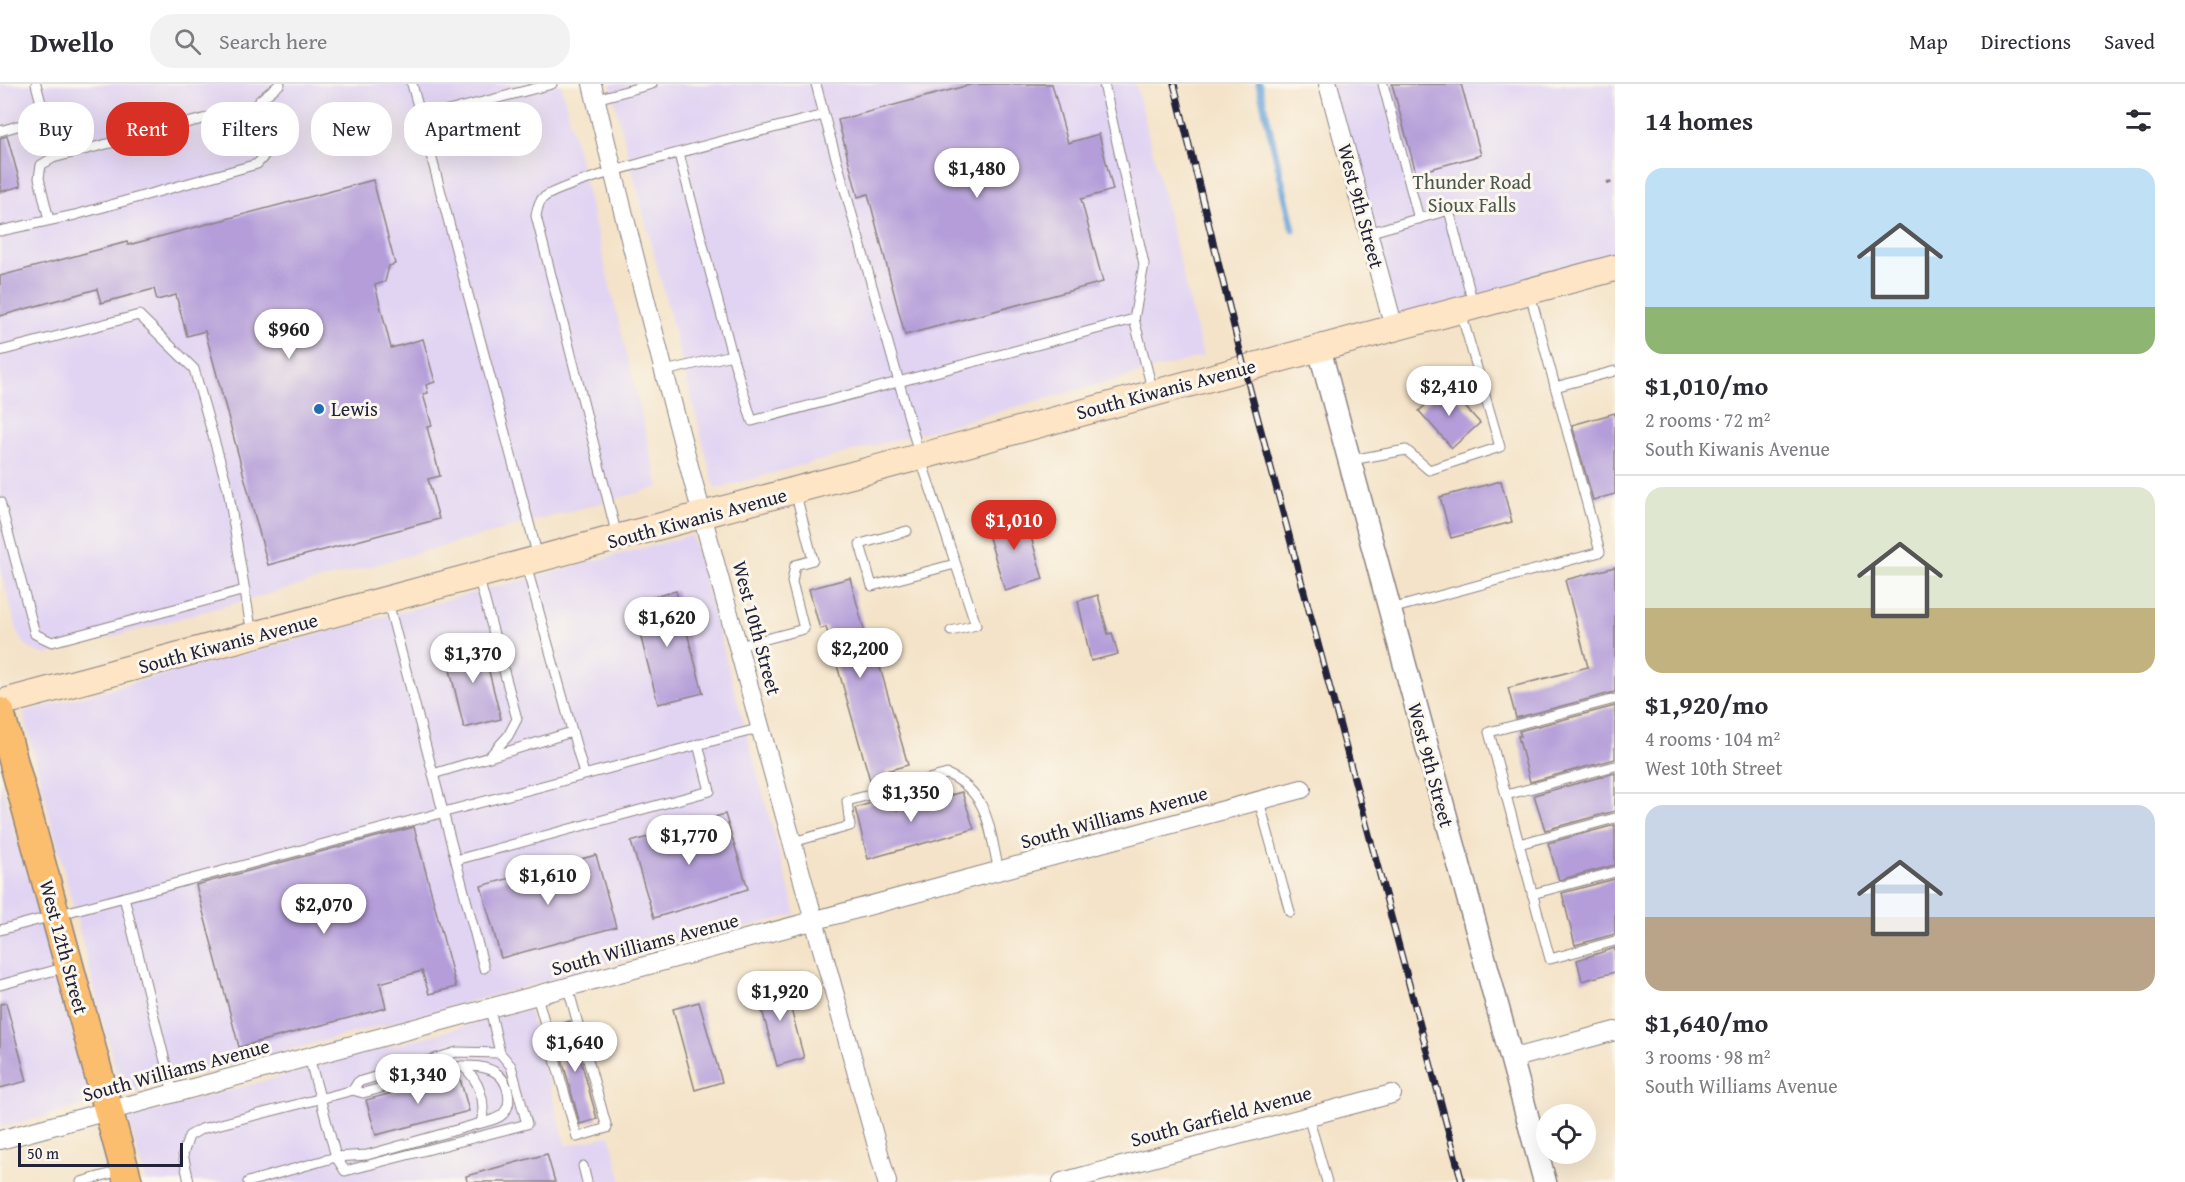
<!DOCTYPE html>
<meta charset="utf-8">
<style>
body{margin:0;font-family:"Gentium Book Plus",serif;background:#f2f2f3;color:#2b2b33;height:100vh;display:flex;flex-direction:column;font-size:22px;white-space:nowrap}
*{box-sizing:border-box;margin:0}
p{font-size:20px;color:#7c7c81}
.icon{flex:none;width:33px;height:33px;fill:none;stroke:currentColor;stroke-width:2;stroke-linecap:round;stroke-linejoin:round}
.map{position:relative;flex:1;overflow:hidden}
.panel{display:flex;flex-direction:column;background:#fff;width:570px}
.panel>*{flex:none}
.hud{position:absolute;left:18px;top:18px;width:570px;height:54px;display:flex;gap:12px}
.controls{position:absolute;left:1536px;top:1020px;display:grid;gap:12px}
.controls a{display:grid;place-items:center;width:60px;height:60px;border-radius:50%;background:#fff;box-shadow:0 6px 24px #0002;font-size:30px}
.scale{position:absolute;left:18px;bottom:15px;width:165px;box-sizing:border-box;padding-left:6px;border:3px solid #22223b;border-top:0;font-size:16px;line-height:21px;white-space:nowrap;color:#22223b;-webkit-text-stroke:4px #fbf7ec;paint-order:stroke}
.price{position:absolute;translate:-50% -51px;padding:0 14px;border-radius:21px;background:#fff;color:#222;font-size:20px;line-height:39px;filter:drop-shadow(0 2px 3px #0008)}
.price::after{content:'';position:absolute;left:50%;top:36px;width:18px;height:14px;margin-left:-9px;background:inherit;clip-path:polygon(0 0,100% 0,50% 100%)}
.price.selected{background:#d93025;color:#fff}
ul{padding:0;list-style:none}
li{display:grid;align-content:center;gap:12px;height:318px;padding:0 30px}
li+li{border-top:2px solid #e1e1e2}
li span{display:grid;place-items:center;height:186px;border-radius:18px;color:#555}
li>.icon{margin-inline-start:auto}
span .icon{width:108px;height:108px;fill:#fffc;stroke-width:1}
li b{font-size:26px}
h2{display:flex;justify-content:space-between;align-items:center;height:72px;padding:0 30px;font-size:26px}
.pill{padding:0 21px;border-radius:24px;background:#fff;box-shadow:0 6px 24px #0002;font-size:21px;line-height:54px}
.pill.selected{background:#d93025;color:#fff}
header{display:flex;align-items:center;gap:36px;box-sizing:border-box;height:84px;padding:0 30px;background:#fff;border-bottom:2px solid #e1e1e2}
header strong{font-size:28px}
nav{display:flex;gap:33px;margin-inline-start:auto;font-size:21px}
.search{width:420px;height:54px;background:#f2f2f3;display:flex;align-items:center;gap:15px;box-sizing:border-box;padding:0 21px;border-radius:24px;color:#7c7c81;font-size:22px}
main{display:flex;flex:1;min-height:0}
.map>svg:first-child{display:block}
.built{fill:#e1d4f3}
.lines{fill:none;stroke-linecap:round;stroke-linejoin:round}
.stream{stroke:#68a3d8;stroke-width:7}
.building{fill:#b49dd9}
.service-casing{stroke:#8b8282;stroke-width:11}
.minor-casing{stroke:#8b8282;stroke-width:20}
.tertiary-casing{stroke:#8b8282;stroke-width:25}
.secondary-casing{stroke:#8b8282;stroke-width:28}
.primary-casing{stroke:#8b8282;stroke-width:31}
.path{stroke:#8b8282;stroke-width:4;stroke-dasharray:4.5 4.5;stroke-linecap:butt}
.service{stroke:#fff;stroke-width:9}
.minor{stroke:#fff;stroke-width:18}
.tertiary{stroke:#fff;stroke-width:22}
.secondary{stroke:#fde5c5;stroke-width:26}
.primary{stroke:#fbbd6e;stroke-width:28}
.rail-casing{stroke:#22223b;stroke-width:7}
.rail{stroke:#fbf7ec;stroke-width:4.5;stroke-dasharray:14;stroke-linecap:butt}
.poi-dot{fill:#1f6fb2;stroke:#fbf7ec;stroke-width:2}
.labels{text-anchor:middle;stroke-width:6;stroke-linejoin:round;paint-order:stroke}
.park-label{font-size:20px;fill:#4a564e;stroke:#fbf7ec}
.street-label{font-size:20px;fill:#22223b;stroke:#fbf7ec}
.poi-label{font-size:20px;fill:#22223b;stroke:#fbf7ec;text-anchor:start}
</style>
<header>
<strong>Dwello</strong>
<div class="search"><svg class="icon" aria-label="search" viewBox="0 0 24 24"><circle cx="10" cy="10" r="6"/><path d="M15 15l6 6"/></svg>Search here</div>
<nav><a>Map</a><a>Directions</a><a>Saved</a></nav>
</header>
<main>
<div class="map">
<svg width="1615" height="1098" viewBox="0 0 1615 1098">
<rect width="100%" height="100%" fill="#fbf7ec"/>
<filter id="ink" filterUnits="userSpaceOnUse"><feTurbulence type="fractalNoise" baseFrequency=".0167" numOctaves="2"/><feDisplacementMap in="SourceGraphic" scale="12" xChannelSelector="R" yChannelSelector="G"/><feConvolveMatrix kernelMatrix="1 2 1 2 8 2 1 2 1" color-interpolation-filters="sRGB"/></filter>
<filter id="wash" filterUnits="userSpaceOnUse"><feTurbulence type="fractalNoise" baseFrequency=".008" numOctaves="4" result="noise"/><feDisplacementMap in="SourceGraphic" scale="24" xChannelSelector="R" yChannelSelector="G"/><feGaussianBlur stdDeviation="1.35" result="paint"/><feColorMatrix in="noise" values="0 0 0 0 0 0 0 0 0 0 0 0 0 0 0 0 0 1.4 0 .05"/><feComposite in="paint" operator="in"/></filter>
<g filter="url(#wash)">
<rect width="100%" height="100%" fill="#f4e3c8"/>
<g class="built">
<polygon points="0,0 561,0 659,403 46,571 30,565 19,553 0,484"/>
<polygon points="610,0 1136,0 1203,272 715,405"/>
<polygon points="1328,0 1615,0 1615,185 1394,244"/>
<polygon points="692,451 796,830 122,1011 23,628"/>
<polygon points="0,696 93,1019 0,1044"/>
<polygon points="528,925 566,1062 610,1051 622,1098 146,1098 128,1034"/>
</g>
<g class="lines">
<polyline class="stream" points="1259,0 1293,145"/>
</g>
<g id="blocks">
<g class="building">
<polygon points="973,0 1052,0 1068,59 1099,50 1113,106 1081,115 1103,198 905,251 868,110 858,113 838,36"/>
<polygon points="1392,0 1461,0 1481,71 1416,89"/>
<polygon points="7,52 21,102 0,108 0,54"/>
<polygon points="373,96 395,180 389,182 385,198 375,201 391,264 423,255 435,298 426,301 428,309 423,310 432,342 427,343 440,392 428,395 439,435 268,481 205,247 187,252 176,211 157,216 154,205 101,219 97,205 0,232 0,192 127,158 128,161"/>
<polygon points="1446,302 1480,339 1452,364 1419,327"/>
<polygon points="1615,329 1615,410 1593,416 1572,341"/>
<polygon points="1501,397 1512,438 1451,454 1440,413"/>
<polygon points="1024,428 1043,495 1005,507 985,440"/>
<polygon points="1615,483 1615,608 1516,634 1508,604 1588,583 1565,496"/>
<polygon points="850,494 866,553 871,552 908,681 886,687 889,699 872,703 826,543 820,545 809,505"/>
<polygon points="676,507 703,609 658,620 632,519"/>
<polygon points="1098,511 1108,550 1112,549 1118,570 1091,577 1078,517"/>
<polygon points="481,556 501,635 464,644 445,565"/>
<polygon points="1615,622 1615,675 1530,698 1518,652 1521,652 1519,647"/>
<polygon points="1615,689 1615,727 1545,746 1534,711"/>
<polygon points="962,708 974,745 868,775 855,724 893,712 897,726"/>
<polygon points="725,730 748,805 654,834 631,758"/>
<polygon points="1615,741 1615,781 1559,796 1548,759"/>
<polygon points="414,743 456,903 429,910 422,887 380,899 386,924 239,963 196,801"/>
<polygon points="596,771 616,843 501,874 481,802"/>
<polygon points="1615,795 1615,850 1575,861 1562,809"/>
<polygon points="1615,864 1615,888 1582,897 1577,876"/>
<polygon points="783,895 804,974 777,982 756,903"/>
<polygon points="699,918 722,998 695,1006 673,925"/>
<polygon points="6,919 27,997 0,1004 0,920"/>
<polygon points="570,937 597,1035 580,1040 553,942"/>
<polygon points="459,991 469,1027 376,1051 366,1016"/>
<polygon points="547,1070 555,1098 467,1098 466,1092"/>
</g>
</g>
</g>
<g filter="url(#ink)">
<use href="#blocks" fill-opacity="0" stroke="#8b8282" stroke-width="1.5"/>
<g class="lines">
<defs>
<g id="service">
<polyline points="412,0 538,473"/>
<polyline points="1104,0 1144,180 1134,235"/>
<polyline points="1383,0 1419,135"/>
<polyline points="596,15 652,0"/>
<polyline points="824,31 920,373 976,541 951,547"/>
<polyline points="421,34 552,0"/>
<polyline points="0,47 45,34 36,0"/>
<polyline points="49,136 39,94 41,81 53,74 260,20"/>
<path d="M0,147L75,131L257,80C279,61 258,40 260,16L280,0"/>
<polyline points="1368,149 1449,126 1473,220"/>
<polyline points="0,267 139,231 194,285 228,405 252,550"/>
<polyline points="732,271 752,337 1134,235 1153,308"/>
<polyline points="665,287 732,271 679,70"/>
<polyline points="1555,303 1615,287"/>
<polyline points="1351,376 1406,366 1429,386 1500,363 1461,229"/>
<polyline points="0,418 35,550 52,558 245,506"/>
<polyline points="907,447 860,460 872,502 955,480"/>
<path d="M617,452L536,132C537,127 538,119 542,115C557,97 785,41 824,31L816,0"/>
<polyline points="526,481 584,690"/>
<polyline points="479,495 517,635 508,652 489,673"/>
<polyline points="388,518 484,884"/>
<polyline points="1391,525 1600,468 1530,210"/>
<polyline points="739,562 804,545 792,498 795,481 813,476 795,407"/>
<polyline points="1615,615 1489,648 1550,875 1615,857"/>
<polyline points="433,690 572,648"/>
<polyline points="1506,711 1615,682"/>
<polyline points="1259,717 1290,828"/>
<path d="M793,758L850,742L847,717L947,690C990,709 989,746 999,787"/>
<polyline points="1519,760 1615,734"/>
<polyline points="456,776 710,707 698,660"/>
<polyline points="1532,810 1615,788"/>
<polyline points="124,813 173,1009"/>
<polyline points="0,846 761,644"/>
<polyline points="0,901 67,883"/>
<polyline points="537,912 577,1053 607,1044 568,904"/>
<path d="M309,973L336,1073L367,1071L481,1039C487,1018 479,995 462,982L363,1009L353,1006"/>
<path d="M462,982C473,982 485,982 495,988C508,996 514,1019 503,1030C497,1036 488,1037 481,1039"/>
<polyline points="1308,1032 1327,1098"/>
<polyline points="583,1082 587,1098"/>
<polyline points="81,1098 123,1086"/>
<polyline points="189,1098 183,1070 189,1052 201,1045 346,1008 353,1006 358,998 457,968 500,969"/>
<polyline points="248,1098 336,1073 345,1087 527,1040 511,982 500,969 490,925"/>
</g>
<g id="minor">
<path d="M592,0C680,369 786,733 887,1098"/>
<polyline points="1328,0 1394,244"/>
<polyline points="1511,975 1615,947"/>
<polyline points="0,1056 1302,705"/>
<polyline points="1062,1098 1392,1010"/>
</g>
<polyline id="tertiary" points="1319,264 1545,1098"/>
<path id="secondary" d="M0,619C539,477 1077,330 1615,184"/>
<polyline id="primary" points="0,628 128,1098"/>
</defs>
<use href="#service" class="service-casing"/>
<use href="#minor" class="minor-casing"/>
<use href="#tertiary" class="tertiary-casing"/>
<use href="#secondary" class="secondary-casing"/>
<use href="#primary" class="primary-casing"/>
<polyline class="path" points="1607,99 1615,97"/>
<use href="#service" class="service"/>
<use href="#minor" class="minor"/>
<use href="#tertiary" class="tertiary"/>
<use href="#secondary" class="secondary"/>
<use href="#primary" class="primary"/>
<defs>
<polyline id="rail" points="1174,0 1244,283 1462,1098"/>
</defs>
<use href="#rail" class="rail-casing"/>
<use href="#rail" class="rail"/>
</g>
</g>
<circle class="poi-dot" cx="319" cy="325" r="6"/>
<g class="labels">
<g class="park-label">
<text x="1472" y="105">Thunder Road<tspan x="1472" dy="23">Sioux Falls</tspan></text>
</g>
<g class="street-label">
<text transform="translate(1361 122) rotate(75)" y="7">West 9th Street</text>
<text transform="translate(1166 305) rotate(-15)" y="7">South Kiwanis Avenue</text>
<text transform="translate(697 434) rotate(-15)" y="7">South Kiwanis Avenue</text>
<text transform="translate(757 544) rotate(75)" y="7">West 10th Street</text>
<text transform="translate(228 559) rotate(-15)" y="7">South Kiwanis Avenue</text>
<text transform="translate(1431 681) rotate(75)" y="7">West 9th Street</text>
<text transform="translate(1114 733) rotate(-15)" y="7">South Williams Avenue</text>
<text transform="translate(645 860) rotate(-15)" y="7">South Williams Avenue</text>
<text transform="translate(64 863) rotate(75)" y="7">West 12th Street</text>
<text transform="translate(176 986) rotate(-15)" y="7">South Williams Avenue</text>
<text transform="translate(1221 1032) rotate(-15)" y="7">South Garfield Avenue</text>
</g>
<g class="poi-label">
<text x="331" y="332">Lewis</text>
</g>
</g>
</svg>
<div class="controls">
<a><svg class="icon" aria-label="locate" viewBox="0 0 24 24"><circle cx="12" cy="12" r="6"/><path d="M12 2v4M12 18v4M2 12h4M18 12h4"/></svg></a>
</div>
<div class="scale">50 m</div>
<b class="price" style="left:977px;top:115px">$1,480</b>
<b class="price" style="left:289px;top:276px">$960</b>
<b class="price" style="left:1449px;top:333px">$2,410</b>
<b class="price selected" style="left:1014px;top:467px">$1,010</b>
<b class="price" style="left:667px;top:564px">$1,620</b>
<b class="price" style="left:860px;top:595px">$2,200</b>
<b class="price" style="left:473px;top:600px">$1,370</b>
<b class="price" style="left:911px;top:739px">$1,350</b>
<b class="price" style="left:689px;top:782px">$1,770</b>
<b class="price" style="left:548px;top:822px">$1,610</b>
<b class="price" style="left:324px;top:851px">$2,070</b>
<b class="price" style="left:780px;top:938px">$1,920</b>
<b class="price" style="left:575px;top:989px">$1,640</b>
<b class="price" style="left:418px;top:1021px">$1,340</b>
<div class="hud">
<a class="pill">Buy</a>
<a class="pill selected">Rent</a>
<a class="pill">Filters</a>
<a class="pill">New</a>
<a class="pill">Apartment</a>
</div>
</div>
<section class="panel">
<h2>14 homes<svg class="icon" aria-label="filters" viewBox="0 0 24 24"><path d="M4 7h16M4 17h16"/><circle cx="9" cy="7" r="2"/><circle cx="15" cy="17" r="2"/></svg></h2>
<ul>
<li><span style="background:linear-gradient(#bfe0f5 75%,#8fb573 0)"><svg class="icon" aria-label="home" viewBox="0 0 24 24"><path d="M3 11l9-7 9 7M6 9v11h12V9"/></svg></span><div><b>$1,010/mo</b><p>2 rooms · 72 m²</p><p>South Kiwanis Avenue</p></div></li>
<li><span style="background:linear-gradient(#dfe7d0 65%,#c2b280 0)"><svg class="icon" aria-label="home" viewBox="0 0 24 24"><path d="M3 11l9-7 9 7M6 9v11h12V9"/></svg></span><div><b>$1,920/mo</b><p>4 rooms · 104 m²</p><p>West 10th Street</p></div></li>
<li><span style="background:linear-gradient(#c9d6e8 60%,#b9a48a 0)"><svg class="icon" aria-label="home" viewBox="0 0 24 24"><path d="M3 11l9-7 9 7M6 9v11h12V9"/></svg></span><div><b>$1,640/mo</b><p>3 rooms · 98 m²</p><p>South Williams Avenue</p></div></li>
</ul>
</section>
</main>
